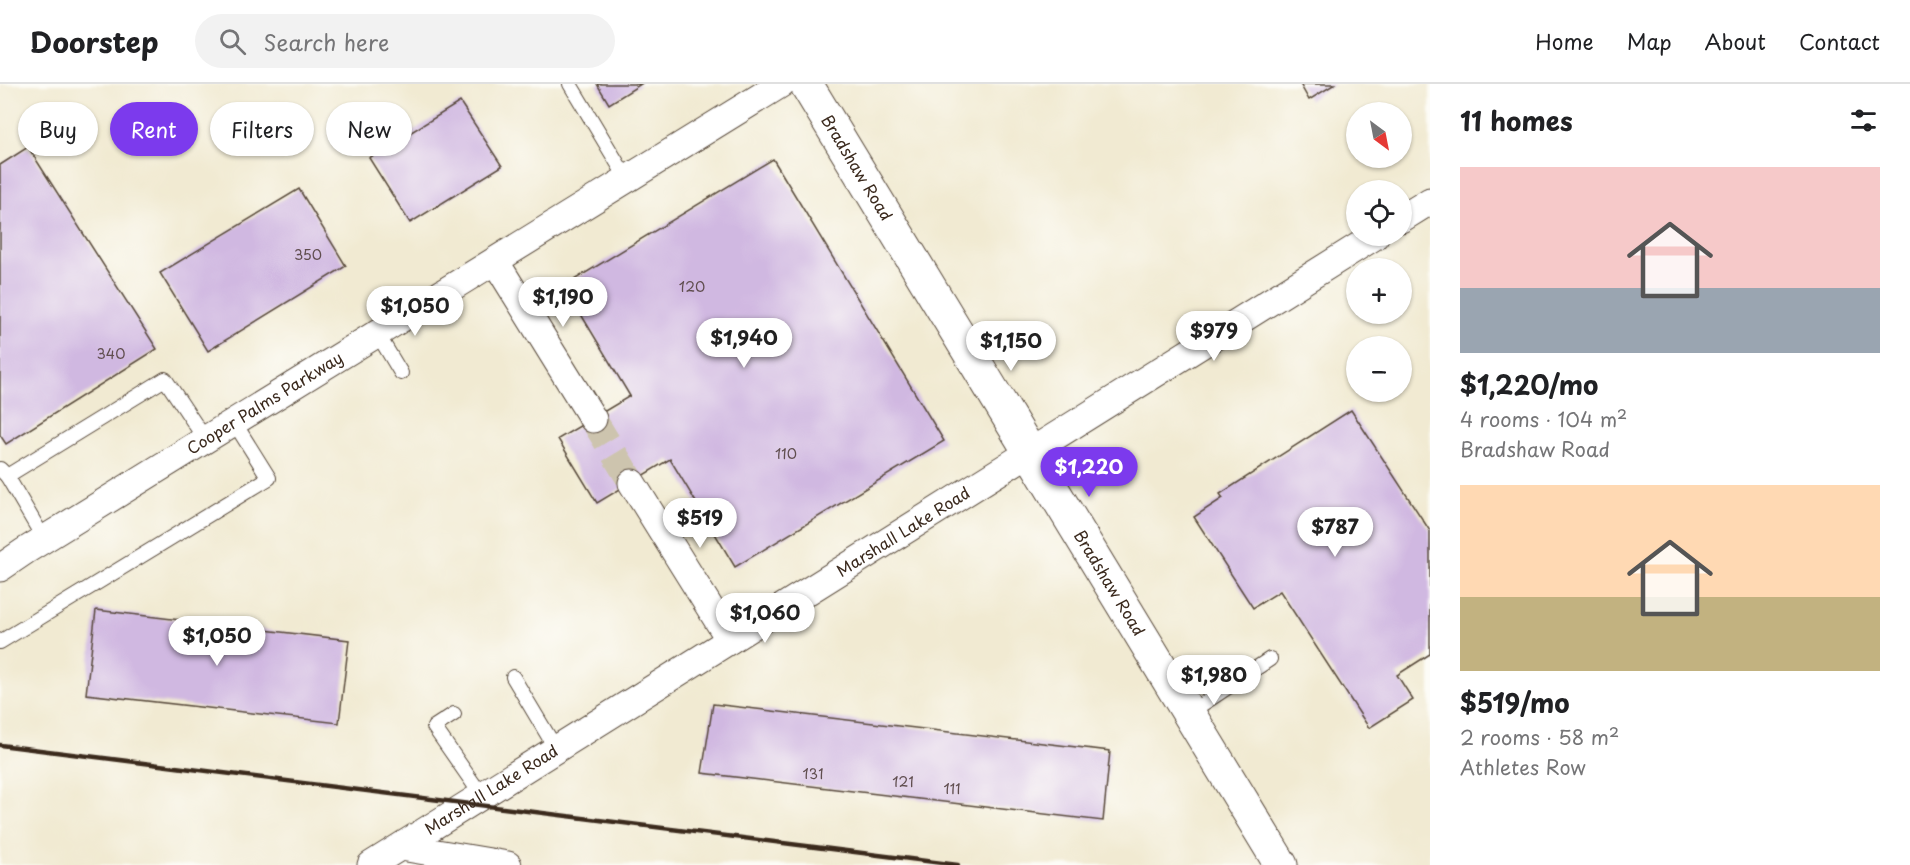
<!DOCTYPE html>
<meta charset="utf-8">
<style>
body{margin:0;font-family:"Playpen Sans",sans-serif;background:#f2f2f2;color:#202124;height:100vh;display:flex;flex-direction:column;font-size:22px;white-space:nowrap}
*{box-sizing:border-box;margin:0}
p{font-size:20px;color:#757577}
.icon{flex:none;width:33px;height:33px;fill:none;stroke:currentColor;stroke-width:2;stroke-linecap:round;stroke-linejoin:round}
.map{position:relative;flex:1;overflow:hidden}
.sheet{display:flex;flex-direction:column;background:#fff;width:480px}
.sheet>*{flex:none}
.hud{position:absolute;left:18px;top:18px;width:570px;height:54px;display:flex;gap:12px}
.needle{width:39px;rotate:148deg}
.buttons{position:absolute;left:1346px;top:18px;display:grid;gap:12px}
.buttons a{display:grid;place-items:center;width:66px;height:66px;border-radius:50%;background:#fff;box-shadow:0 2px 4px #0004;font-size:30px}
.price{position:absolute;translate:-50% -51px;padding:0 14px;border-radius:21px;background:#fff;color:#222;font-size:20px;line-height:39px;filter:drop-shadow(0 2px 3px #0008)}
.price::after{content:'';position:absolute;left:50%;top:36px;width:18px;height:14px;margin-left:-9px;background:inherit;clip-path:polygon(0 0,100% 0,50% 100%)}
.price.active{background:#7c3aed;color:#fff}
ul{padding:0;list-style:none}
li{display:grid;align-content:center;gap:12px;height:318px;padding:0 30px}
li span{display:grid;place-items:center;height:186px;border-radius:0px;color:#555}
li>.icon{margin-inline-start:auto}
span .icon{width:108px;height:108px;fill:#fffc;stroke-width:1}
li b{font-size:26px}
h2{display:flex;justify-content:space-between;align-items:center;height:72px;padding:0 30px;font-size:26px}
.pill{padding:0 21px;border-radius:27px;background:#fff;box-shadow:0 2px 4px #0004;font-size:21px;line-height:54px}
.pill.active{background:#7c3aed;color:#fff}
header{display:flex;align-items:center;gap:36px;box-sizing:border-box;height:84px;padding:0 30px;background:#fff;border-bottom:2px solid #e0e0e0}
header strong{font-size:28px}
nav{display:flex;gap:33px;margin-inline-start:auto;font-size:21px}
.search{width:420px;height:54px;background:#f2f2f2;display:flex;align-items:center;gap:15px;box-sizing:border-box;padding:0 21px;border-radius:33px;color:#757577;font-size:22px}
main{display:flex;flex:1;min-height:0}
.map>svg:first-child{display:block}
.building{fill:#d0b8e1}
.lines{fill:none;stroke-linecap:round;stroke-linejoin:round}
.minor-tunnel{stroke:#cdc4ae;stroke-width:27;stroke-dasharray:27 14;stroke-linecap:butt}
.service-casing{stroke:#564739;stroke-width:16}
.minor-casing{stroke:#564739;stroke-width:29}
.tertiary-casing{stroke:#564739;stroke-width:35}
.service{stroke:#fff;stroke-width:14}
.minor{stroke:#fff;stroke-width:27}
.tertiary{stroke:#fff;stroke-width:33}
.rail{stroke:#3b2a1e;stroke-width:4.5}
.labels{text-anchor:middle;stroke-width:6;stroke-linejoin:round;paint-order:stroke}
.number-label{font-size:14px;fill:#604e4f}
.street-label{font-size:16px;fill:#3b2a1e;stroke:#fdfcf7}
</style>
<header>
<strong>Doorstep</strong>
<div class="search"><svg class="icon" aria-label="search" viewBox="0 0 24 24"><circle cx="10" cy="10" r="6"/><path d="M15 15l6 6"/></svg>Search here</div>
<nav><a>Home</a><a>Map</a><a>About</a><a>Contact</a></nav>
</header>
<main>
<div class="map">
<svg width="1430" height="781" viewBox="0 0 1430 781">
<rect width="100%" height="100%" fill="#fdfcf7"/>
<filter id="ink" filterUnits="userSpaceOnUse"><feTurbulence type="fractalNoise" baseFrequency=".0167" numOctaves="2"/><feDisplacementMap in="SourceGraphic" scale="12" xChannelSelector="R" yChannelSelector="G"/><feConvolveMatrix kernelMatrix="1 2 1 2 8 2 1 2 1" color-interpolation-filters="sRGB"/></filter>
<filter id="wash" filterUnits="userSpaceOnUse"><feTurbulence type="fractalNoise" baseFrequency=".008" numOctaves="4" result="noise"/><feDisplacementMap in="SourceGraphic" scale="24" xChannelSelector="R" yChannelSelector="G"/><feGaussianBlur stdDeviation="1.35" result="paint"/><feColorMatrix in="noise" values="0 0 0 0 0 0 0 0 0 0 0 0 0 0 0 0 0 1.4 0 .05"/><feComposite in="paint" operator="in"/></filter>
<g filter="url(#wash)">
<rect width="100%" height="100%" fill="#f1ead2"/>
<g id="blocks">
<g class="building">
<polygon points="597,0 641,0 609,20"/>
<polygon points="1300,0 1335,0 1309,16"/>
<polygon points="460,18 502,82 410,139 369,74"/>
<polygon points="28,63 157,265 6,360 0,351 0,81"/>
<polygon points="773,75 944,357 735,483 670,375 597,419 558,355 630,312 564,202"/>
<polygon points="299,105 346,182 208,267 160,189"/>
<polygon points="1351,326 1430,447 1430,570 1397,591 1413,616 1369,644 1280,507 1253,524 1194,433 1223,414 1220,410"/>
<polygon points="96,526 349,556 339,639 86,610"/>
<polygon points="713,620 1110,667 1103,737 702,689"/>
</g>
</g>
</g>
<g filter="url(#ink)">
<use href="#blocks" fill-opacity="0" stroke="#564739" stroke-width="1.5"/>
<g class="lines">
<polyline class="minor-tunnel" points="593,335 632,399"/>
<defs>
<g id="service">
<polyline points="570,0 627,95"/>
<polyline points="377,249 401,289"/>
<polyline points="0,385 7,392 165,295 205,355"/>
<polyline points="7,392 44,455"/>
<polyline points="0,558 269,394 234,338"/>
<polyline points="513,593 556,665"/>
<polyline points="1189,629 1270,575"/>
<polyline points="454,630 434,643 482,712"/>
</g>
<g id="minor">
<polyline points="1401,135 1430,117"/>
<polyline points="495,177 593,335"/>
<polyline points="632,399 730,556"/>
<path id="s1" d="M0,484L25,467L781,0"/>
<polyline points="401,763 508,781"/>
<path id="s2" d="M371,781L1375,152"/>
</g>
<g id="tertiary">
<path id="s3" d="M806,0L1281,781"/>
</g>
</defs>
<use href="#service" class="service-casing"/>
<use href="#minor" class="minor-casing"/>
<use href="#tertiary" class="tertiary-casing"/>
<use href="#service" class="service"/>
<use href="#minor" class="minor"/>
<use href="#tertiary" class="tertiary"/>
<polyline class="rail" points="0,661 958,781"/>
</g>
</g>
<g class="labels">
<g class="number-label">
<text x="308" y="176">350</text>
<text x="692" y="208">120</text>
<text x="111" y="275">340</text>
<text x="786" y="375">110</text>
<text x="813" y="695">131</text>
<text x="903" y="703">121</text>
<text x="952" y="710">111</text>
</g>
<g class="street-label">
<text dy="6" stroke="none"><textPath href="#s3" startOffset="98">Bradshaw Road</textPath></text>
<text dy="6" stroke="none"><textPath href="#s1" startOffset="312">Cooper Palms Parkway</textPath></text>
<text dy="6" stroke="none"><textPath href="#s2" startOffset="628">Marshall Lake Road</textPath></text>
<text dy="6" stroke="none"><textPath href="#s3" startOffset="584">Bradshaw Road</textPath></text>
<text dy="6" stroke="none"><textPath href="#s2" startOffset="142">Marshall Lake Road</textPath></text>
</g>
</g>
</svg>
<div class="buttons">
<a><svg class="needle" viewBox="-14 -14 28 28"><path d="M0-13l5 13h-10z" fill="#e53935"/><path d="M0 13l5-13h-10z" fill="#757577"/></svg></a>
<a><svg class="icon" aria-label="locate" viewBox="0 0 24 24"><circle cx="12" cy="12" r="6"/><path d="M12 2v4M12 18v4M2 12h4M18 12h4"/></svg></a>
<a>+</a>
<a>−</a>
</div>
<b class="price" style="left:563px;top:244px">$1,190</b>
<b class="price" style="left:415px;top:253px">$1,050</b>
<b class="price" style="left:1214px;top:278px">$979</b>
<b class="price" style="left:744px;top:285px">$1,940</b>
<b class="price" style="left:1011px;top:288px">$1,150</b>
<b class="price active" style="left:1089px;top:414px">$1,220</b>
<b class="price" style="left:700px;top:465px">$519</b>
<b class="price" style="left:1335px;top:474px">$787</b>
<b class="price" style="left:765px;top:560px">$1,060</b>
<b class="price" style="left:217px;top:583px">$1,050</b>
<b class="price" style="left:1214px;top:622px">$1,980</b>
<div class="hud">
<a class="pill">Buy</a>
<a class="pill active">Rent</a>
<a class="pill">Filters</a>
<a class="pill">New</a>
</div>
</div>
<section class="sheet">
<h2>11 homes<svg class="icon" aria-label="filters" viewBox="0 0 24 24"><path d="M4 7h16M4 17h16"/><circle cx="9" cy="7" r="2"/><circle cx="15" cy="17" r="2"/></svg></h2>
<ul>
<li><span style="background:linear-gradient(#f6c9c9 65%,#9aa5b1 0)"><svg class="icon" aria-label="home" viewBox="0 0 24 24"><path d="M3 11l9-7 9 7M6 9v11h12V9"/></svg></span><div><b>$1,220/mo</b><p>4 rooms · 104 m²</p><p>Bradshaw Road</p></div></li>
<li><span style="background:linear-gradient(#ffd9b3 60%,#c2b280 0)"><svg class="icon" aria-label="home" viewBox="0 0 24 24"><path d="M3 11l9-7 9 7M6 9v11h12V9"/></svg></span><div><b>$519/mo</b><p>2 rooms · 58 m²</p><p>Athletes Row</p></div></li>
</ul>
</section>
</main>
